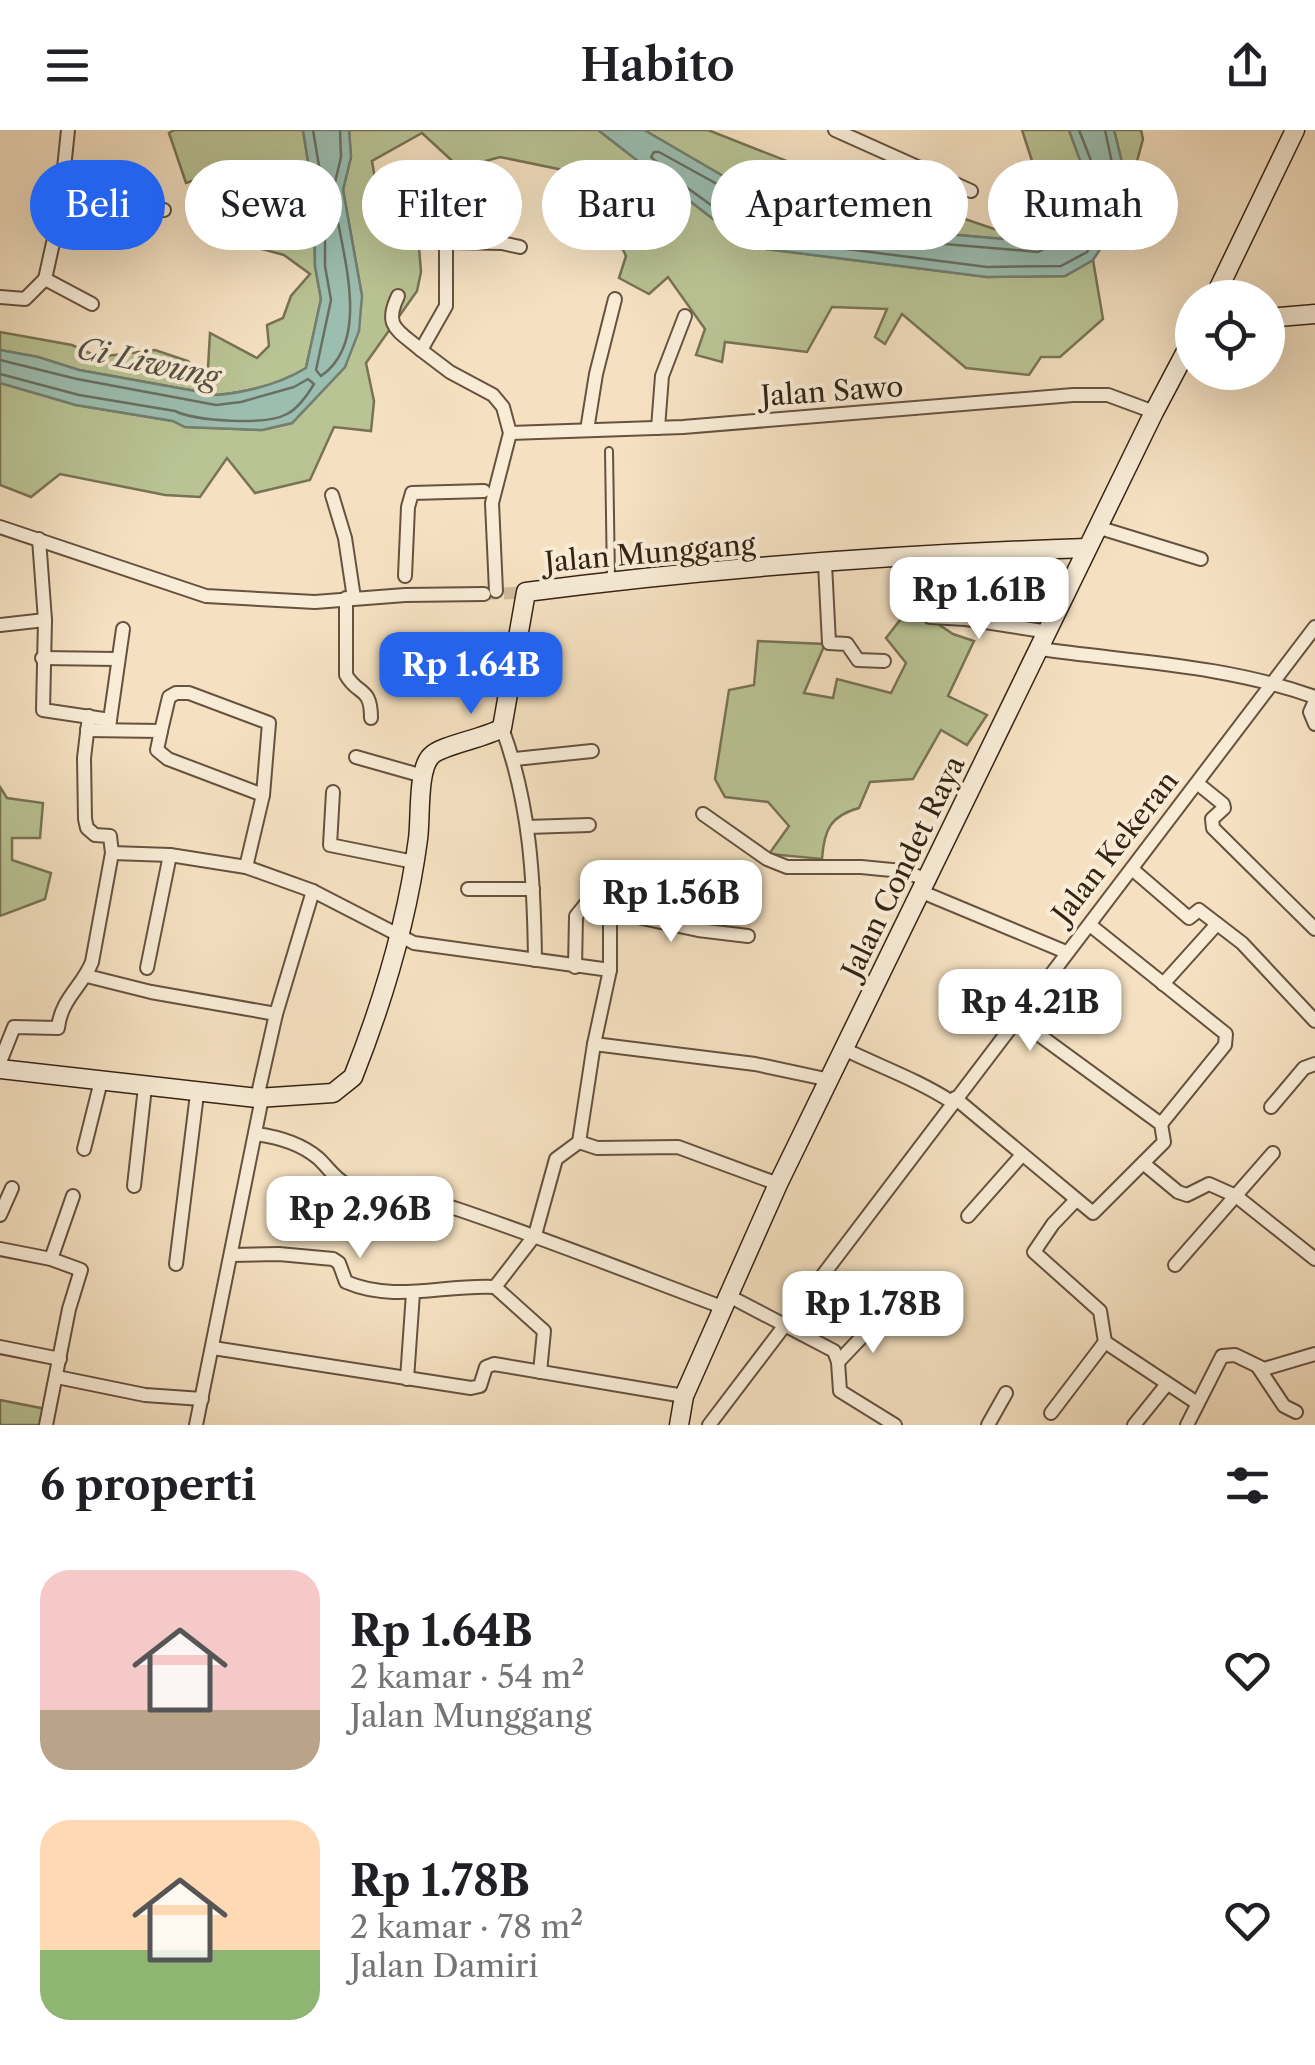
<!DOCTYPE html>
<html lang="id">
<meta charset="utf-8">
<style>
body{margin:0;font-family:"Libre Caslon Text",serif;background:#f6f6f6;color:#202124;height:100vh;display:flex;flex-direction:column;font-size:38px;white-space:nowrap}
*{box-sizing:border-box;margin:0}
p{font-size:32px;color:#757577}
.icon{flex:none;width:55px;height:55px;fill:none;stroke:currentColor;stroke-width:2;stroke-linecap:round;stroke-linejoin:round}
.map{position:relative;height:1295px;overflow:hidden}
.sheet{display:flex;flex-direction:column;background:#fff;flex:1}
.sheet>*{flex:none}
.hud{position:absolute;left:30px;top:30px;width:1255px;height:90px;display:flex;gap:20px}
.tools{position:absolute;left:1175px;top:150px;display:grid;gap:20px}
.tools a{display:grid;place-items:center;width:110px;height:110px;border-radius:50%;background:#fff;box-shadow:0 10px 40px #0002;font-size:50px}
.price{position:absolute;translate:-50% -85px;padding:0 22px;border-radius:20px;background:#fff;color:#222;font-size:32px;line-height:65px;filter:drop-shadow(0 2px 5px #0008)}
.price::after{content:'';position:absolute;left:50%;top:60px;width:30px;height:22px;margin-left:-15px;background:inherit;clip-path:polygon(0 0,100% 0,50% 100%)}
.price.selected{background:#2563eb;color:#fff}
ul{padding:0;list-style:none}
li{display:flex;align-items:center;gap:30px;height:250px;padding:0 40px}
li span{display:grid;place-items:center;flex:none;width:280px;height:200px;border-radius:30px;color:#555}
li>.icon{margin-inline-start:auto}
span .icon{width:120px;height:120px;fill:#fffc;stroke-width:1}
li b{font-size:42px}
h2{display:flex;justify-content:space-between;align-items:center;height:120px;padding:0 40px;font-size:42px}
.chip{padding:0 35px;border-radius:45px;background:#fff;box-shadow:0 10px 40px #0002;font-size:35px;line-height:90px}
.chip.selected{background:#2563eb;color:#fff}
header{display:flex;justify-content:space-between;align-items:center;height:130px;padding:0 40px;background:#fff;font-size:45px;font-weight:600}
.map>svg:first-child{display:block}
.green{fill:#b9c394;stroke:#787354;stroke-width:2.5}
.water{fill:#9cbeb0;stroke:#738072;stroke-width:2.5}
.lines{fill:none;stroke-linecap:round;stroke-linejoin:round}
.shore{stroke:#697062;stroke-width:2.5}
.street-tunnel{stroke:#cfbb9e;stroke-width:12;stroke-dasharray:12 6;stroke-linecap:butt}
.lane-casing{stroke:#66523f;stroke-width:10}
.street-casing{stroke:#66523f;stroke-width:16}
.secondary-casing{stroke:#362314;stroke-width:21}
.lane{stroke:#f8ecd7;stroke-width:6}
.street{stroke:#f8ecd7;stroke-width:12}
.secondary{stroke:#f8ecd7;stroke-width:18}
.labels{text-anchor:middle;stroke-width:8;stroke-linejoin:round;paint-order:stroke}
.street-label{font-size:28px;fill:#362314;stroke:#f8ecd7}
.water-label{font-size:30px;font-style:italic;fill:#555243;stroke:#f8ecd7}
</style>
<header><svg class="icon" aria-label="menu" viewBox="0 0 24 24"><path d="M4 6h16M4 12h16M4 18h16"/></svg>Habito<svg class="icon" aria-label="share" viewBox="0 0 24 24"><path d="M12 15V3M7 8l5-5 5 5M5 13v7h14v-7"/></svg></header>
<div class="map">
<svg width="1315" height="1295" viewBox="0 0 1315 1295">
<rect width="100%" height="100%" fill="#f5e1c1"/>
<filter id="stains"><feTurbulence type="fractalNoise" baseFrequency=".002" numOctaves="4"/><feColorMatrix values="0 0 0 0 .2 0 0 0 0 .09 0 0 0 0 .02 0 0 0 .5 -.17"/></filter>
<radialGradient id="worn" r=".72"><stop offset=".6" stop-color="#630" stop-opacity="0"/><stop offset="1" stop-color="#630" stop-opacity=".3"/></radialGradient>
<g class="green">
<path d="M174,0H303L314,69L315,136L321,169L306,238C280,254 247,262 217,265L79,240L38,227L0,220V202L72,215L98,227L155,220L188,231L207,255L210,203L257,228L269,216L267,195L283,188L291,166L310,144L284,125L254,117L251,96L236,114L229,109L240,89L244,51L216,43L186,53L169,3Z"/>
<polygon points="349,0 598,0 717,92 766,119 987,147 1065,146 1093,130 1103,189 1060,227 1041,227 1029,245 966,238 902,184 885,214 875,207 887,179 832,177 807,222 725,212 722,232 696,225 705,199 668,147 649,164 619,148 626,126 599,69 563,40 500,27 460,38 422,3 372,31 379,73 417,92 421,142 417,161 366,233 374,271 371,301 334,297 310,350 255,363 227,328 200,367 165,365 60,344 31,367 0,355 0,253 76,275 173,291 185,297 262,300 292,293 345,237 362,166 343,60 351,27"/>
<polygon points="644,0 708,0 891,72 921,74 997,100 1046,74 1022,0 1069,0 1090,55 1090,69 1081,90 1037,112 934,103 766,71"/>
<polygon points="1114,0 1141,0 1143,9 1129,61"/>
<path d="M911,476L953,504L974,511L948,566L987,585L967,615L941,600L913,649L870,652L859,678C830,686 824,700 822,729L769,724L789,696L768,672L725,667L715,649L729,560L754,555L758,511L825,514L804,563L833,568L837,549L891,563L906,533L886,508Z"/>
<polygon points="0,657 7,668 43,673 40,708 12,708 12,730 51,743 45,769 0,786"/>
<polygon points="0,1270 46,1279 45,1295 0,1295"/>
</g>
<g class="water">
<path d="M303,0H349L351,27L343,60L362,166L359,201L345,237L292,293L262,300L185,297L173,291L76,275L0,253V220L38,227L79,240L217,265C247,262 280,254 306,238L321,169L315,136L314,69Z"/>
<polygon points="598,0 644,0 766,71 934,103 1037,112 1080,90 1090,69 1089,55 1069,0 1114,0 1129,61 1114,98 1093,130 1065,146 987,147 766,119 717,92"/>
</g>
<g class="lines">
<g class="shore">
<polyline points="313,0 323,60 328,64 333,61 341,27 340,0"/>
<polyline points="1079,0 1099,51 1100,72 1087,98 1038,122 933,113 764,80 659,22 654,22 651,27 682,54 722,83 769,109 987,137 1061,136 1087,122 1105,93 1118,61 1105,0"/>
<path d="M330,71L335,75C342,124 372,211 321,246L316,240L331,170L325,136V76Z"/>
<path d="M0,230L77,249L216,275L241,272L294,257L308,249L314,254C308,264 297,279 287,284C265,296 196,291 175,281L79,265L0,244"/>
</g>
<polyline class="street-tunnel" points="486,464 518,463"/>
<defs>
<polyline id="lane" points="609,321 611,450"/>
<g id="street">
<polyline points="835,0 971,61"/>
<polyline points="63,52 164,80"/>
<polyline points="446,77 446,176 421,220 450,242 493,265 503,277 510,303 492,373 496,461"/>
<polyline points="447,112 502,113 520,117"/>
<polyline points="45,149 59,86 68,0"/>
<path d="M398,166C383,197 398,200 421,220"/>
<polyline points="0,167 25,169 45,149 92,174"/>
<polyline points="658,298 662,246 685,186"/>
<polyline points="587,300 596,244 615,169"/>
<polyline points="510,303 683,297 1073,265 1108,265 1154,282"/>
<polyline points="332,365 345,408 354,468"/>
<polyline points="0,397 206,466 315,472 405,465 484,464"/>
<polyline points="1097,397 1201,429"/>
<polyline points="825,434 829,513 847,514 858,530 884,531"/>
<polyline points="405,446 408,377 412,363 484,361"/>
<path d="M346,468V545C358,566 371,556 371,588"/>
<polyline points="930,487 966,489 1049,502"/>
<polyline points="45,490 43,580 110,590"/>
<polyline points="0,495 45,490 39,409"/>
<path d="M1040,519C1133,532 1226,535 1315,567"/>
<polyline points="42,528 117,529"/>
<polyline points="1315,571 1310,582 1315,594"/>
<polyline points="109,597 123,499"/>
<path d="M502,598C530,673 534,749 535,830"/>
<polyline points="87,600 161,601 157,620 168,629 263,665 246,737"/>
<polyline points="161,601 169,567 176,563 189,563 269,593 263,665"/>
<polyline points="356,627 423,646"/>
<polyline points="515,629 592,621"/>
<polyline points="1197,653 1223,674 1224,678 1212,689 1213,698 1315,799"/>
<polyline points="333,662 330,715 414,732"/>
<polyline points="703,684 767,729 787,737 861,737 902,741 929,750"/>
<polyline points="527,697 589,695"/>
<polyline points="112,723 170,725 246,737 313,761 414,813 610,840 594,914 755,934 830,950"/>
<polyline points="1132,739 1189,788 1199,780 1242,813 1315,891"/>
<polyline points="468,759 533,759"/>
<polyline points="922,762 1066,822"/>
<polyline points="1090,795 1226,904 1225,915 1161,994"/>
<polyline points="575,837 576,786 593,765"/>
<polyline points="147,838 170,725"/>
<polyline points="610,840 610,787 614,782 698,800 748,806"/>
<polyline points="87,846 151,862 276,884"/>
<polyline points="1163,854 1217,794"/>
<path d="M844,919C881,937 918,950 952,972"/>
<path d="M0,932L14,897L58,898C61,869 82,857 92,832L112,723L110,706L95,705L87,698L85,689L84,628L89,586"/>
<polyline points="257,968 276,884 313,761"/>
<polyline points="955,968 1093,1083 1164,1012 1161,994 1016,888"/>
<polyline points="1271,977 1304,938 1315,934"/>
<path d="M256,1004C279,1007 300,1013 318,1028C327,1036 335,1049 346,1054C381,1069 421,1067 457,1079C546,1109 634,1144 722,1177"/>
<polyline points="579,1012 597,1018 678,1017 778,1054"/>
<polyline points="84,1019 101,951"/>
<polyline points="1143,1033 1178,1062 1187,1065 1209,1054 1236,1066 1315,1129"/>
<polyline points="134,1056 145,957"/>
<polyline points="1075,1071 1053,1094 1034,1122 1100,1181 1105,1212 1197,1273"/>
<polyline points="0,1085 12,1058"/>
<polyline points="968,1086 1021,1026"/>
<polyline points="0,1119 51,1129 81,1140 69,1179 46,1295"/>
<path d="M231,1125L279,1124L333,1129L339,1133L346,1152C395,1173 444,1154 495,1157"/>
<polyline points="51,1129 73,1066"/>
<polyline points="176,1134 197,964"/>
<polyline points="1175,1135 1273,1023"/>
<polyline points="727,1165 834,1221 838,1232 840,1261 895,1295"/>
<polyline points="0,1217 60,1229"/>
<polyline points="213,1218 471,1258 480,1256 486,1237 494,1234 684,1266"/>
<polyline points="838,1232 878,1190"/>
<polyline points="1258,1237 1284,1276 1296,1282"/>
<polyline points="540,1242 544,1201 495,1157 535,1105 556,1029 579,1012 594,914"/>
<polyline points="57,1247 145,1265 202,1269"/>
<polyline points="407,1249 413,1163"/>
<polyline points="1051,1283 1105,1212"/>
<polyline points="196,1295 262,968"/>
<polyline points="709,1295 1315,497"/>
<polyline points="988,1295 1006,1263"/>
<polyline points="1134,1295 1167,1254"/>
<polyline points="1187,1295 1222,1226 1235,1225 1264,1239 1315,1224"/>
</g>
<g id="secondary">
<polyline points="1214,168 1295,0"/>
<polyline points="1268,188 1315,184"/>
<path d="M0,939L257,968L333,963L353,947C384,869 407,793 418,709C421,688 417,640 431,626C441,615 483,609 502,598L526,462C711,438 900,424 1087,418"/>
<polyline points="679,1295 684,1266 778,1054 1154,282 1192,210"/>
</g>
</defs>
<use href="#lane" class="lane-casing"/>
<use href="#street" class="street-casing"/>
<use href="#secondary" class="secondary-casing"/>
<use href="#lane" class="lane"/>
<use href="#street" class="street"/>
<use href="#secondary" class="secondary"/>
</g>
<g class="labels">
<g class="street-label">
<text transform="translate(832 261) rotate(-4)" y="10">Jalan Sawo</text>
<text transform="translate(650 423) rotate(-5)" y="10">Jalan Munggang</text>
<text transform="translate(1115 717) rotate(-52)" y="10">Jalan Kekeran</text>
<text transform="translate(903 737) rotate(-64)" y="10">Jalan Condet Raya</text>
</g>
<g class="water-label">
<text transform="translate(148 233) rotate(12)" y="10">Ci Liwung</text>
</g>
</g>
<rect width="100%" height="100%" filter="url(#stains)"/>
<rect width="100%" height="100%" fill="url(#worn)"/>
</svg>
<div class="tools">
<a><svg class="icon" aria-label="locate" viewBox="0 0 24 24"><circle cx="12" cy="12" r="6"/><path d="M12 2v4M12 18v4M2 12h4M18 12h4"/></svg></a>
</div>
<b class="price" style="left:979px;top:512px">Rp 1.61B</b>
<b class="price selected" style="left:471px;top:587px">Rp 1.64B</b>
<b class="price" style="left:671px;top:815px">Rp 1.56B</b>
<b class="price" style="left:1030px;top:924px">Rp 4.21B</b>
<b class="price" style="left:360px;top:1131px">Rp 2.96B</b>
<b class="price" style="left:873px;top:1226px">Rp 1.78B</b>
<div class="hud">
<a class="chip selected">Beli</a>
<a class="chip">Sewa</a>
<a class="chip">Filter</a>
<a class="chip">Baru</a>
<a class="chip">Apartemen</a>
<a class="chip">Rumah</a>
</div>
</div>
<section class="sheet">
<h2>6 properti<svg class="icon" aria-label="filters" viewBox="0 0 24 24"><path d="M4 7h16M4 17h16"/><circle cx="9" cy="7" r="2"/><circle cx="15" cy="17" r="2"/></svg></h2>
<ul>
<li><span style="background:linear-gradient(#f6c9c9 70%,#b9a48a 0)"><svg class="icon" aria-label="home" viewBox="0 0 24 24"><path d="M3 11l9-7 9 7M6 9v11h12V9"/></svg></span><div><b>Rp 1.64B</b><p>2 kamar · 54 m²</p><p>Jalan Munggang</p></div><svg class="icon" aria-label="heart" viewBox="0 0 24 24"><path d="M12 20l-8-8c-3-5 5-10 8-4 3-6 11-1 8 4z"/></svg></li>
<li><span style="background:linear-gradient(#ffd9b3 65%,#8fb573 0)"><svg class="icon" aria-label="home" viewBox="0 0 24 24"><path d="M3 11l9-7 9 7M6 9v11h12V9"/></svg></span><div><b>Rp 1.78B</b><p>2 kamar · 78 m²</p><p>Jalan Damiri</p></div><svg class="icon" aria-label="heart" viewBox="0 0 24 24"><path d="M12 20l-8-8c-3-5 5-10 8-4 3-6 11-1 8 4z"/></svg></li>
</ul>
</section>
